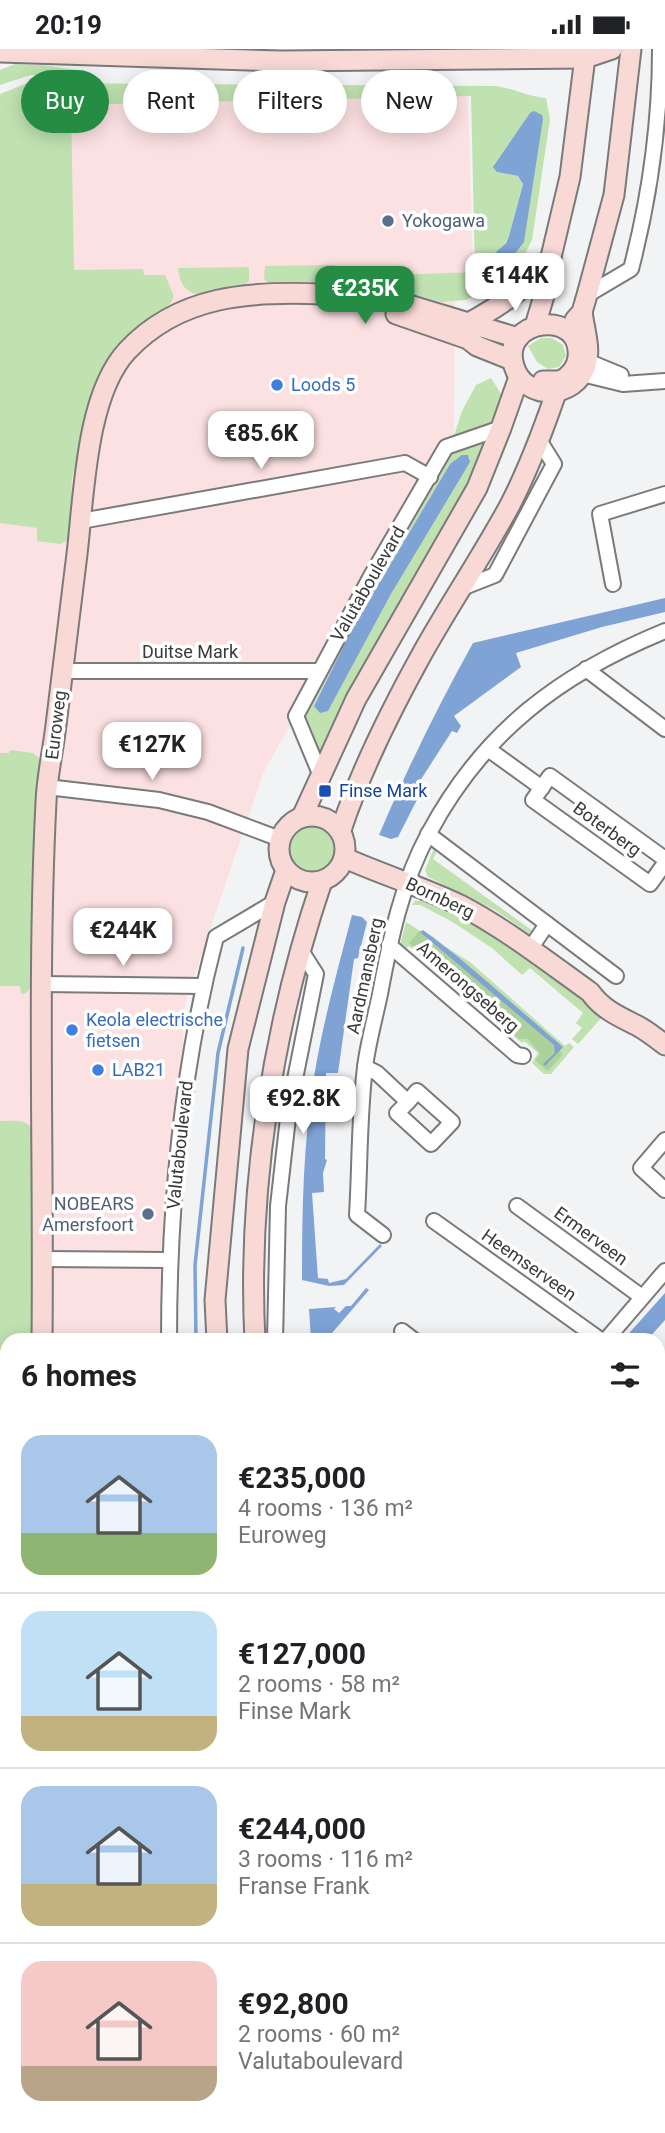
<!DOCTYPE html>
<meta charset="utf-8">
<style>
body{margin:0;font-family:Roboto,sans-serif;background:#f2f2f2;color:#202124;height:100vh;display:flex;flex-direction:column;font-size:26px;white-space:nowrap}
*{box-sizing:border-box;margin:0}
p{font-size:23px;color:#757577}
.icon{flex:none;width:38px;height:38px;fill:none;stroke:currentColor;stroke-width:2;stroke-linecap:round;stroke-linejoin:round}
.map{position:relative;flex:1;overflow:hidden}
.details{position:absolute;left:0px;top:1284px;width:665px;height:800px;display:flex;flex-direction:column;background:#fff;border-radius:21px 21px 0 0;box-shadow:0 4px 18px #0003}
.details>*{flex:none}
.banner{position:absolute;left:21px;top:21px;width:623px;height:63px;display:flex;gap:14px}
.price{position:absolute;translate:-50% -60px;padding:0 16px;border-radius:14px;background:#fff;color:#222;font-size:23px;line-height:46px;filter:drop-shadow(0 2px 4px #0008)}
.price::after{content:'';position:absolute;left:50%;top:42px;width:21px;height:16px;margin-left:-10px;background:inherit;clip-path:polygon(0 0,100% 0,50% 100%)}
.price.active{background:#248c43;color:#fff}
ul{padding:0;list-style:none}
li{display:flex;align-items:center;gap:21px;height:175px;padding:0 21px}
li+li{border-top:2px solid #e0e0e0}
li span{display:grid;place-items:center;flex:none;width:196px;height:140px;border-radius:21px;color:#555}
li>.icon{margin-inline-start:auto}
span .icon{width:84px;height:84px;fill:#fffc;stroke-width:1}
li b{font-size:30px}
h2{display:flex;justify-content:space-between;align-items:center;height:84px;padding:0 21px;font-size:30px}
.chip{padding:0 24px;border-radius:32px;background:#fff;box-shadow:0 4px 18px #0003;font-size:24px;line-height:63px}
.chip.active{background:#248c43;color:#fff}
.status{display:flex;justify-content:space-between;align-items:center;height:49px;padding:0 35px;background:#fff;direction:ltr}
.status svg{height:19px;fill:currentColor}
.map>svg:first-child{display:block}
.commercial{fill:#fce1e2}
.green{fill:#c0e2b1;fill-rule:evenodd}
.forest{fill:#acd19b}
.water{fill:#7fa3d5}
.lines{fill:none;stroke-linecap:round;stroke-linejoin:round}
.stream{stroke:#7fa3d5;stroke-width:3.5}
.street-casing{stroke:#7a7a7b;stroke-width:18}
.secondary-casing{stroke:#7a7a7b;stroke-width:23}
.street{stroke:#fff;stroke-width:14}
.secondary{stroke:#f8d9d6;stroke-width:19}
.service-dot{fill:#5c6f8a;stroke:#fff;stroke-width:2.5}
.shop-dot{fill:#3f7fe0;stroke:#fff;stroke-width:2.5}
.transit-dot{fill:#1a4fb4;stroke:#fff;stroke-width:2.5}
.labels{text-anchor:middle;stroke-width:7;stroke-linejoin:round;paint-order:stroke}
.service-label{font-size:18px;fill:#4e5e75;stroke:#fff;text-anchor:start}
.shop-label{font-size:18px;fill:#366cbe;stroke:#fff;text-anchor:start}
.street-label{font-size:18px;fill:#3a3a3b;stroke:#fff}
.transit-label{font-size:18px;fill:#164399;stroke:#fff;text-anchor:start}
</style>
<div class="status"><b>20:19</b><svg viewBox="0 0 49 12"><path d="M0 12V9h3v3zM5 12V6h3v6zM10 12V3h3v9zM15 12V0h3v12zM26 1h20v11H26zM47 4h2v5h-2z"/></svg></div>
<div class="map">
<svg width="665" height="2084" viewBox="0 0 665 2084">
<rect width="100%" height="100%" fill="#f2f3f4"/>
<polygon class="commercial" points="468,44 473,221 455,250 454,389 263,724 185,955 170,1217 180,1291 7,1292 7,2077 217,2077 216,2084 0,2084 0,56"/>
<g class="green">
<polygon points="15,15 42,16 77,21 75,25 31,26 0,36 0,21"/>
<path d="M36,34L495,37C513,39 528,48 546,49L550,70L532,191L523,209L487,241L465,251L442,253L395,240L397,226L475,223L471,47L71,56L74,221L143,220L144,226H165L174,247C169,263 145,271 133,282C94,317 89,356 82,405C71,417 68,446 76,460L70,489L61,495L37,492V479L0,474V45L25,35ZM543,70L503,220L493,223C488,206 503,201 509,187L523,134L518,127L497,123Z"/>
<polygon points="335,216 336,224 379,224 380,239 313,233 269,234 264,230 265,217"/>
<path d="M249,218V232L244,237C218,243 182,260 178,219Z"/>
<polygon points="541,289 552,289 563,296 566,307 559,318 548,320 537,313 528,297"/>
<polygon points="491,329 503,348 495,372 456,389 454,387 462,362 476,336"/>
<path d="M495,387L322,715L306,678V661L353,564L448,407L459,398ZM470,409L391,545L328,662L314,656L353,578L450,415Z"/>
<polygon points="10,701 33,704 42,712 33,936 26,944 21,945 20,937 0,937 0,704 9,704"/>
<path d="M310,774C328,775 342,788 337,807C336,814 330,820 324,823C291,838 269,785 310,774Z"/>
<polygon points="434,799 437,802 433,810 533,882 540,875 533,887 495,861 428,828 425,821"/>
<polygon points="422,847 491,883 596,956 603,962 603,967 578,995 572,990 582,979 576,974 583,964 530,919 522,926 492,899 451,872 420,856 412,856 415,852 420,852"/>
<polygon points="406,873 470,913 565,997 569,994 574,998 551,1025 544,1025 532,1014 538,1004 524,992 522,994 409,897 404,901 400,896"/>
<path d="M0,1072C13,1072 26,1069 33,1081V1291L7,1292V1590L0,1586Z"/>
<polygon points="0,1614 7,1619 7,2077 25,2077 25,2084 0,2084"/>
<polygon points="341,2077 496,2077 495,2084 341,2084"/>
</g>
<polygon class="forest" points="419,882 432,887 479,925 558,994 562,1006 548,1022 535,1011 540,1005 528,990 519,990 409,894"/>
<g class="water">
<polygon points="534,62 542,66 543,70 524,193 503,220 493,223 492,207 506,194 509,187 523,135 518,127 497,123 493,118 530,64"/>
<polygon points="462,406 468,406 470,413 391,545 328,662 320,664 314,657 353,578 450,415"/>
<path d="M665,549V563L602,578L516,604L521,618L454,667L461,677L457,684L452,682L418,735L423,739L398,788L391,790L379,786C407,720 438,657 473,594Z"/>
<path d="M352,866L362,868L367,873L358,909L354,910L338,1024H326L325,1110L327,1111L323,1124L324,1143L312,1144L318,1229L328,1230L329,1234L346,1230L380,1195L382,1197L344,1236L329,1237L302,1231C302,1163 303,1095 314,1028C323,973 338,919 352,866Z"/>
<polygon points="423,881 458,908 563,998 545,1017 543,1015 555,1004 554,996 420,883"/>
<polygon points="366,1239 369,1241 326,1291 311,1291 309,1260 336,1258 334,1260 339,1264 346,1257 351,1257"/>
<polygon points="665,1244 665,1271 647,1291 623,1291"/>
</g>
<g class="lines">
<g class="stream">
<polyline points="196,1292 195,1216 218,1004 243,899"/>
<polyline points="658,1320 665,1325"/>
</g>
<defs>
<g id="street">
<path d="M587,246L631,220C650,147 660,75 660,0"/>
<polyline points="587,312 621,326"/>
<polyline points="582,325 623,335 665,332"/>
<polyline points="81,472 405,414 430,428"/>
<polyline points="613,535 600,465 665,445"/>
<polyline points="462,539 495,526 554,415 539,391"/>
<polyline points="586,620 665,680"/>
<polyline points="62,622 318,622"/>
<polyline points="488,700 542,739"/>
<polyline points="321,727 296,667 371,527 446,398 501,379"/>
<polyline points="47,738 159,751 208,763 280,790"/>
<polyline points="428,785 616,927"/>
<polyline points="665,810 550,727 533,751 650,835 665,814"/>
<polyline points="389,896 517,1006 523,1007"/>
<polyline points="530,900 547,875"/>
<polyline points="43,935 203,937"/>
<polyline points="365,1018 377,1024 408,1053 417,1042 452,1073 431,1095 397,1064 408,1053"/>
<polyline points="665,1091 641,1119 665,1141"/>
<polyline points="517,1157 642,1248"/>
<polyline points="434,1172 602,1292"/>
<path d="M383,1186L357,1166C360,1117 359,1067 365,1018C368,994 375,969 380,945C390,891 402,833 429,784C483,683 560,625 665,582"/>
<polyline points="43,1210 169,1211"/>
<polyline points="402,1282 415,1292"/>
<path d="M169,1292C169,1156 181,1020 216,888L275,853"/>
<polyline points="275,1292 278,1157 289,1060 316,925 300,900"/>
<polyline points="605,1292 665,1222"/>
<polyline points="658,1361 665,1353"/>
<polyline points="658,1695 665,1700"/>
<polyline points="658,1799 665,1804"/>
<polyline points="226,2084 227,2077"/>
</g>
<g id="secondary">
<polyline points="0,3 281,12 585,9 612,0"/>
<polyline points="396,265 468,290 477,297 512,311"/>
<polyline points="575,271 582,263 587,246 614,146 631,0"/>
<path d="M467,275C500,257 529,238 551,208"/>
<polyline points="535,277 549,230 551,208 570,128 586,0"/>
<path d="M540,342L543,332H560C569,328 577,319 578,308C583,259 499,269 514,317C524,352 576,351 586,316C591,300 584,279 582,263"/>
<circle cx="312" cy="800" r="33"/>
<polyline points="302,768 356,650 477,439 501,379 519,328"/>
<path d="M341,781C361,720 392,659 423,603C451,553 483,506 510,456C530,417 546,374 560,332"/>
<path d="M345,809C383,826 423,838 460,856C506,880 548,913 590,943C602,960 618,967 636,976C646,981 656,989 665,996"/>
<path d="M42,1292C44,1112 37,932 46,753C47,727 53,702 56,676C63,619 70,562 77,505C84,446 86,346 127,302C179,246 250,242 322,245C344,246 365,246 386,249L518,289"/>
<polyline points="217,1292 215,1251 238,1000 275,853 286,821"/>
<path d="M255,1292C247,1140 273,976 322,832"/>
<polyline points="0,1594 7,1598"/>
<polyline points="32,2084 32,2077"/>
<polyline points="274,2084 274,2077"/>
<polyline points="311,2084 311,2077"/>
<polyline points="555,2084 556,2077"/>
</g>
</defs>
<use href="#street" class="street-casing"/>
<use href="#secondary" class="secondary-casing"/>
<use href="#street" class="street"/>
<use href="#secondary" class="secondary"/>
</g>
<g class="service-dot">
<circle cx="388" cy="172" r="7"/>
<circle cx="148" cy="1165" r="7"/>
</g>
<g class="shop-dot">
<circle cx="277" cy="336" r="7"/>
<circle cx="72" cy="981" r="7"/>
<circle cx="98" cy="1021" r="7"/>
</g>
<rect class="transit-dot" x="318" y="735" width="14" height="14" rx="3.5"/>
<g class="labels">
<g class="service-label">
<text x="402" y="178">Yokogawa</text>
<text x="134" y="1161" text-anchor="end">NOBEARS<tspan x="134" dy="21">Amersfoort</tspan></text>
</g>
<g class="shop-label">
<text x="291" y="342">Loods 5</text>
<text x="86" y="977">Keola electrische<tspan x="86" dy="21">fietsen</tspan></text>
<text x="112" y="1027">LAB21</text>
</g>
<g class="street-label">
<text transform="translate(368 535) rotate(-60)" y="6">Valutaboulevard</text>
<text x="190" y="609">Duitse Mark</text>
<text transform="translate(56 676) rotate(-83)" y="6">Euroweg</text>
<text transform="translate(607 780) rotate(36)" y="6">Boterberg</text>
<text transform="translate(440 849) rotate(25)" y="6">Bornberg</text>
<text transform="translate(365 927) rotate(-78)" y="6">Aardmansberg</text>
<text transform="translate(468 938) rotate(41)" y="6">Amerongseberg</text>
<text transform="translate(180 1096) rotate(-84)" y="6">Valutaboulevard</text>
<text transform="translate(591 1187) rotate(36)" y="6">Ermerveen</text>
<text transform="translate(529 1216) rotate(35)" y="6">Heemserveen</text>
</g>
<g class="transit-label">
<text x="339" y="748">Finse Mark</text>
</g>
</g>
</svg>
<b class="price" style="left:515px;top:264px">€144K</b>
<b class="price active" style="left:365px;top:277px">€235K</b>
<b class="price" style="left:261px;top:422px">€85.6K</b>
<b class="price" style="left:152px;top:733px">€127K</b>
<b class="price" style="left:123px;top:919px">€244K</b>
<b class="price" style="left:303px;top:1087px">€92.8K</b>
<div class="banner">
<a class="chip active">Buy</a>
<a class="chip">Rent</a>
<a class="chip">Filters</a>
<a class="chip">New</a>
</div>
<section class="details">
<h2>6 homes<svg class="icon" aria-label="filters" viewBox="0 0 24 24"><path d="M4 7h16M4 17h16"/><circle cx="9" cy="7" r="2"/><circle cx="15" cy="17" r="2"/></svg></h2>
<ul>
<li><span style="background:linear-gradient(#a9c7e8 70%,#8fb573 0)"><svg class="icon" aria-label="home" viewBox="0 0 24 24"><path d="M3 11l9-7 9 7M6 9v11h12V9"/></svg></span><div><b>€235,000</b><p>4 rooms · 136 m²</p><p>Euroweg</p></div></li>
<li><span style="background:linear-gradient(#bfe0f5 75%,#c2b280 0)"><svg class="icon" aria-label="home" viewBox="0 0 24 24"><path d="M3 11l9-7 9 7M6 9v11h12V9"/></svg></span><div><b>€127,000</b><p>2 rooms · 58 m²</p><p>Finse Mark</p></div></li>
<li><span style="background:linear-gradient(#a9c7e8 70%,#c2b280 0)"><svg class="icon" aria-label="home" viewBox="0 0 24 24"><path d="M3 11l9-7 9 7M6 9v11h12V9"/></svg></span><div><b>€244,000</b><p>3 rooms · 116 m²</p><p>Franse Frank</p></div></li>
<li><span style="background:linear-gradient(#f6c9c9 75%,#b9a48a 0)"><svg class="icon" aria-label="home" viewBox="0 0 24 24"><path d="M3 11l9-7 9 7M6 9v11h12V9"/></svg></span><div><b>€92,800</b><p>2 rooms · 60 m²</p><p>Valutaboulevard</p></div></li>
</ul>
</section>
</div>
